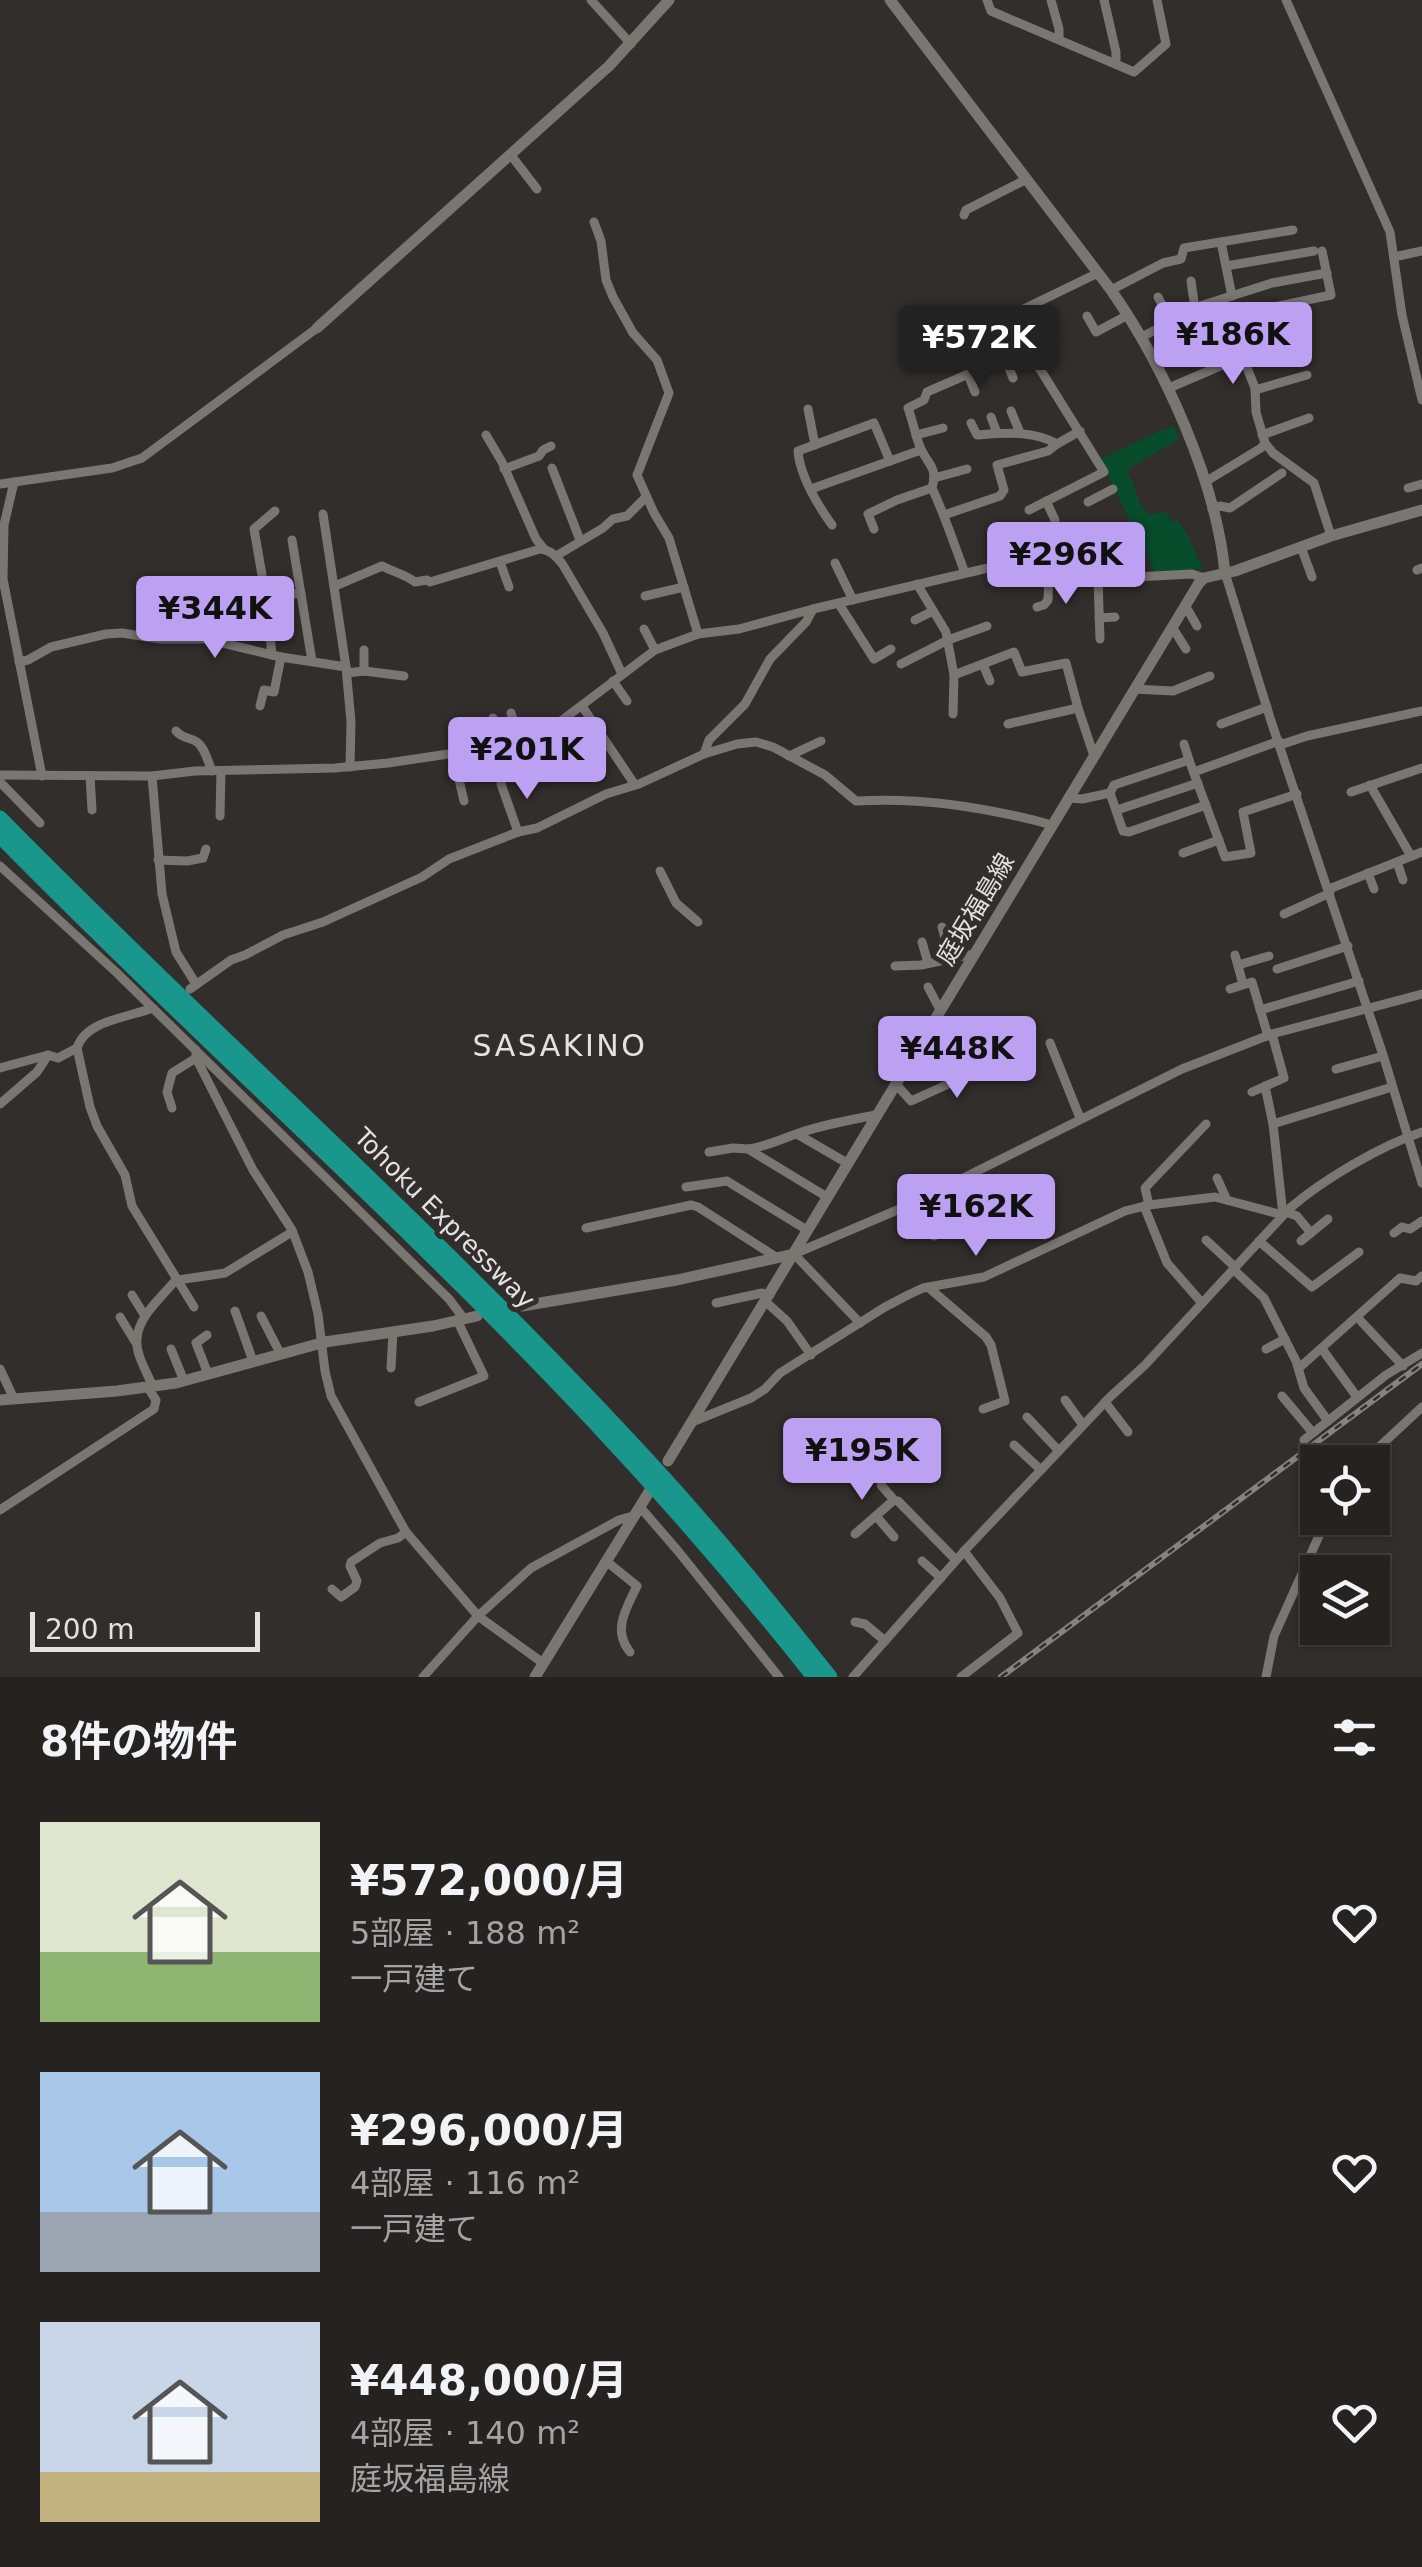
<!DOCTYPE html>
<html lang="ja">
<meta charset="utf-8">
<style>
body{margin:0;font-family:"DejaVu Sans","Noto Sans JP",sans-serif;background:#2d2a29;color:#f1f3f6;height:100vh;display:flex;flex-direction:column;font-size:38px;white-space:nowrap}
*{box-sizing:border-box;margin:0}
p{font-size:32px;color:#a3a4a5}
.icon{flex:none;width:55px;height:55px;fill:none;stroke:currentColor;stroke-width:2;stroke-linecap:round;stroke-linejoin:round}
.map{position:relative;height:1677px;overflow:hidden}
.drawer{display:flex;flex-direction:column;background:#252220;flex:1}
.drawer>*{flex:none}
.buttons{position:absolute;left:1300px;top:1445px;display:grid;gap:20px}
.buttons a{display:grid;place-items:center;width:90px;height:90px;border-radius:0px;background:#252220;box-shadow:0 2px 8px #0004,0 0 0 2px #423f3e;font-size:50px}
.scale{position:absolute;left:30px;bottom:25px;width:230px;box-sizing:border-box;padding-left:10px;border:5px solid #e4e2e0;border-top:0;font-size:28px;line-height:35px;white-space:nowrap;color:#e4e2e0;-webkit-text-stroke:8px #312e2b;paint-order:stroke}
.price{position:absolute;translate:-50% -85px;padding:0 22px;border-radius:10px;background:#bca0f2;color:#111;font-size:32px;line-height:65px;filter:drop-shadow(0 2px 5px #0008)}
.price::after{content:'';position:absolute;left:50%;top:60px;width:30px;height:22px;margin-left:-15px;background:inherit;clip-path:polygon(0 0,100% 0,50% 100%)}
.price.current{background:#222;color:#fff}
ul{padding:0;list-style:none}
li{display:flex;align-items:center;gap:30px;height:250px;padding:0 40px}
li span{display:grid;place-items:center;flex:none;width:280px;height:200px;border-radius:0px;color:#555}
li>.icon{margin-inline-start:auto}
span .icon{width:120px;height:120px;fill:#fffc;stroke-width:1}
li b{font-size:42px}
h2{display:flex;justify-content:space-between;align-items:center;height:120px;padding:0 40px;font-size:42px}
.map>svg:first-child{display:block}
.green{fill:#074d2b}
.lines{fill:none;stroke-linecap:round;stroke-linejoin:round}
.street{stroke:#7a7773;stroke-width:9}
.secondary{stroke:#7a7773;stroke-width:11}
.highway{stroke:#19978d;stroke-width:15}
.rail-casing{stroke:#868381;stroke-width:6}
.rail{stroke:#312e2b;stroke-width:2.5;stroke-dasharray:8;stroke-linecap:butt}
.labels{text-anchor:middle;stroke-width:10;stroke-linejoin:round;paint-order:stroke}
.street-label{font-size:25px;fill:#e4e2e0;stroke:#312e2b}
.quarter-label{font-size:30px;letter-spacing:2.5px;fill:#e4e2e0;stroke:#312e2b}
</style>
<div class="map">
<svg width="1422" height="1677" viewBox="0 0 1422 1677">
<rect width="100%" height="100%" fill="#312e2b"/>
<path class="green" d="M1174,425L1179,439L1126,470C1137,485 1133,498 1149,515L1165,511L1172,522L1178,520L1187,534L1203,569L1155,572L1100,459Z"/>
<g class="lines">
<g class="street">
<polyline points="591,0 631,44"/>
<polyline points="987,0 991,11 1134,72 1166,44 1157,0"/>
<polyline points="1051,0 1059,29 1059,39"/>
<polyline points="1104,0 1116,52 1116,64"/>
<polyline points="1286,0 1390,232 1402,315 1422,400"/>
<polyline points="510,154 537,189"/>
<polyline points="964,215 966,210 1027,179"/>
<polyline points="594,222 601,241 606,280 613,297 633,333 657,360 669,393 637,475 654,513 669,538 698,634"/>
<polyline points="1221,242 1232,296"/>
<polyline points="1394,257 1422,251"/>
<polyline points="1226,266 1314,251"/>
<polyline points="1191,281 1195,309"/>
<polyline points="1111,290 1163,263 1181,259 1184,248 1293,230"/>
<polyline points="1158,297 1171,322"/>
<polyline points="1035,304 1054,339"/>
<polyline points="1087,316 1096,332 1128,315"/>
<polyline points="1179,318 1188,335"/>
<polyline points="1003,319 1098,273"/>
<polyline points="1228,325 1264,309 1331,295 1322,251"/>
<polyline points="1142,337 1200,306 1272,283 1327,273"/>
<polyline points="1005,358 1013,378"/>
<polyline points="968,374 975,392"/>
<polyline points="1169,388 1241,357"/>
<polyline points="1255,390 1307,375"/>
<polyline points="808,409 815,445"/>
<polyline points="1011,411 1020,433"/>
<polyline points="991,417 997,433"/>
<path d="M971,423L977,435C1004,433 1033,430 1057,444L1080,431"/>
<polyline points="486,435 502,462 536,539 544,549"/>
<polyline points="916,435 943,428"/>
<polyline points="1262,435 1309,418"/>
<polyline points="1265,443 1273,453 1314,483 1331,536"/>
<polyline points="552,468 580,540"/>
<polyline points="504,469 539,456 543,450 551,446"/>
<polyline points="934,478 967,469"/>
<polyline points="14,482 4,525 3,579 42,776"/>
<polyline points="1205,482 1261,448 1265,443 1256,412 1255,388 1239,348 1278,334"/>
<polyline points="0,484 112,468 142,458 317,328"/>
<polyline points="1408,488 1422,484"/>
<polyline points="811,489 921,450"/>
<polyline points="1046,501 1055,520"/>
<polyline points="1088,502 1113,489"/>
<polyline points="1212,509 1220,506 1230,508 1282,473"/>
<polyline points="323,514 346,667"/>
<polyline points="944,515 1000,496 1004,490 997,465 1048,451 1057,444"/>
<path d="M832,525C817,504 800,477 798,451L874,423L890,461"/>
<polyline points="874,529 868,514 897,500 932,488"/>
<polyline points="292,540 312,661"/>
<polyline points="1301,547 1312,577"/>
<polyline points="556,556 603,528 613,519 627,516 646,497"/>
<polyline points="500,562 509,587"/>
<polyline points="835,563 853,600"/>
<polyline points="1417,570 1422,568"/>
<path d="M965,573C954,544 945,516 932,488C938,467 928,465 921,449C915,436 913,421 908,408L924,400L927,392L1005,358L1025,345L1104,472L1029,510"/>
<polyline points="1225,573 1271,721 1384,1058 1422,1183"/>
<polyline points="1098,579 1100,639"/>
<polyline points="917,584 946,632 954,675 953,714"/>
<path d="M335,586L382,566C393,572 405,574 415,582L427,580L430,582L540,549C551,550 557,557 563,565L603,633L622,674"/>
<polyline points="645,596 684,587"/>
<polyline points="266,598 301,593"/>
<polyline points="839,604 874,659 891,649"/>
<polyline points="1185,605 1197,626"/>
<polyline points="1037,607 1044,605 1048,600 1049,574"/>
<polyline points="1099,618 1115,617"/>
<polyline points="915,620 933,611"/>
<polyline points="1172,627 1186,649"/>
<polyline points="644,629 655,650"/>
<polyline points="272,655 266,598 254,529 275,511"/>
<polyline points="19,662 28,660 51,647 106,634 122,633 160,639 206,639 281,657 346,667 351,722 350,767"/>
<polyline points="901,664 948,640 987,626"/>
<polyline points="983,665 990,681"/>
<polyline points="364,671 364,650"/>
<polyline points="347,673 364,671 404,676"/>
<polyline points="954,675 1014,652 1022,672 1066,663 1078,708 1094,756"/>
<polyline points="613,681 627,701"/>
<polyline points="1134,689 1173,691 1210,676"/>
<polyline points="260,706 264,690 274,692 281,657"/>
<polyline points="582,706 635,785"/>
<polyline points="511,713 520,741"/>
<polyline points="493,718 502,745"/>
<polyline points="1008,724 1078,708"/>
<polyline points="1221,724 1267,707"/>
<path d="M176,731C183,739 189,737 197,742C205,748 208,762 212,771"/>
<polyline points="1184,744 1189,760"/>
<polyline points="1280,745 1307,736 1422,711"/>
<polyline points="500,746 508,767 505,778"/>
<polyline points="453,754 464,801"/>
<polyline points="704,754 709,740 745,704 770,659 806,622 813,609"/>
<polyline points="789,756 821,741"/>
<polyline points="1194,772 1279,741"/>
<polyline points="0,775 152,776 195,771 335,768 388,763 489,748 520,741 549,730 655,650 698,634 739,629 813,609 988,568 1098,579 1192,574 1204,578"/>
<polyline points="90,776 92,810"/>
<polyline points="152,776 162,894 176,952 196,984"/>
<polyline points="0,782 40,823"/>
<polyline points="501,784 518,832"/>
<polyline points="1370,785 1411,856"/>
<polyline points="1351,792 1422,768"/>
<polyline points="1110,793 1123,831 1129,832 1206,805"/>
<polyline points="1068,798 1082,799 1110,793 1114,785 1189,760 1225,857 1251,853 1243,812 1297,794"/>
<polyline points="1117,810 1198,783"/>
<polyline points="220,816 221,771"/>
<polyline points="1183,853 1219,840"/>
<polyline points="158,860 187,861 203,858 206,849"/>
<polyline points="1397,862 1403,880"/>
<polyline points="0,866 117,973 449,1299 464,1319"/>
<polyline points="660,871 676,903 698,922"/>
<polyline points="1368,873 1374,889"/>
<polyline points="1329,889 1422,852"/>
<polyline points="1284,914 1330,893"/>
<polyline points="942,927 950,958"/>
<polyline points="922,942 928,963"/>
<polyline points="1235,955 1243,984"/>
<polyline points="1238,965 1269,956"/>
<polyline points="895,966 921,965 974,954"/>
<polyline points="1277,969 1348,946"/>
<polyline points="928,987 938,1006 941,1008"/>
<path d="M190,989L231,960L245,955L283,935L323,922L422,877L449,859L518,832L537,828L606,794L639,784L704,754L737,744L756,742L773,747L825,775L856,801C920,797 990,808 1052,825"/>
<polyline points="1230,989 1252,982 1268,1036"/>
<path d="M152,1008C128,1018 86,1020 77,1048L90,1107L97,1126L125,1175L132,1206L194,1307"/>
<polyline points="1260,1010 1359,981"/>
<polyline points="1050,1043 1080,1118"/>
<polyline points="196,1050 196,1058 253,1170 292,1230 308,1272 318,1314 325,1371 331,1396 397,1516 406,1532 478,1616 543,1663"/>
<polyline points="0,1068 48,1055"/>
<polyline points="1336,1069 1383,1056"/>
<polyline points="895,1083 911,1101 966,1076 969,1071 962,1058 1016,1033"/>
<polyline points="1252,1092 1284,1078 1272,1034"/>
<polyline points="0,1104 37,1072 48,1055 58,1058 77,1048"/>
<polyline points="172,1108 167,1092 172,1073 196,1058"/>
<polyline points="1273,1124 1392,1087"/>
<polyline points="797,1134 847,1163"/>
<path d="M748,1149C765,1147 779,1140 796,1134C822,1125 849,1120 876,1115"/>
<polyline points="709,1152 733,1148 748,1149 827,1197"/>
<polyline points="1217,1178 1227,1200"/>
<polyline points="686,1187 727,1181 807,1230"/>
<polyline points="914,1202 934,1236"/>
<polyline points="1149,1205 1145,1188 1206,1124"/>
<polyline points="1144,1206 1167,1263 1202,1303"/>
<polyline points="1286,1212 1297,1216 1311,1233"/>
<polyline points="586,1228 691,1205 698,1207 776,1257"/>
<polyline points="1394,1233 1402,1227 1410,1229 1422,1221"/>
<polyline points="1206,1240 1235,1267"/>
<polyline points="1259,1241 1312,1287 1359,1252"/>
<polyline points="1301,1241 1328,1219"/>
<polyline points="1233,1269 1264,1298 1296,1361 1304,1388 1328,1421"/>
<polyline points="928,1287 986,1337 991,1345 1005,1401 983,1409"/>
<polyline points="132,1295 145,1316"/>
<polyline points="766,1302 787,1321 811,1355"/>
<polyline points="716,1303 762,1293 770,1295"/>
<polyline points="235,1311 253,1361"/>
<polyline points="261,1316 280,1353"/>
<polyline points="120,1317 136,1343"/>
<polyline points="1357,1317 1403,1366"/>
<polyline points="860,1323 794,1254 909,1205 1182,1069 1272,1034 1422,994"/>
<polyline points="207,1335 196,1343 208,1374"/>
<polyline points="171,1349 184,1381"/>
<polyline points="1266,1349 1285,1339"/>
<polyline points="1322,1349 1357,1397"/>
<polyline points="391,1368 393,1332"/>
<polyline points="1299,1368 1400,1278 1416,1281 1422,1276"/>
<polyline points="0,1369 14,1399"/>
<path d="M153,1387C148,1374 135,1354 137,1339C138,1317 160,1299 173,1283L178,1280L225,1273L292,1232"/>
<polyline points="1282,1396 1313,1433"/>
<polyline points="1065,1400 1083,1425"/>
<polyline points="419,1402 484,1376 457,1320"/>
<polyline points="1105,1402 1128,1432"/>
<polyline points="1027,1417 1059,1451"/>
<polyline points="692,1422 751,1398 765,1389 780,1373 885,1307 908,1295 923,1288 984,1277 1125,1211 1149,1205 1215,1197 1283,1215 1273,1124 1265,1086"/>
<polyline points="1304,1440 1386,1375 1422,1353"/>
<polyline points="1014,1445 1041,1470"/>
<polyline points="1365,1462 1378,1448 1422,1407"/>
<polyline points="881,1485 894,1500 898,1501 956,1560"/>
<polyline points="640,1507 678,1551 779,1677"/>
<polyline points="0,1510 154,1409 156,1400 148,1388"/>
<polyline points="876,1516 894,1537"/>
<polyline points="855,1534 894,1500"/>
<path d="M606,1561L637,1586C626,1609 612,1630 630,1652"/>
<polyline points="922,1561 941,1578"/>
<polyline points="332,1589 341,1597 355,1587 357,1581 350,1566 351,1562 380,1543 398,1538 406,1532"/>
<polyline points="855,1622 865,1624 885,1641"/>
<polyline points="423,1677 478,1616 531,1568 619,1520 636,1515"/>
<path d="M853,1677L967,1548L1110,1397L1145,1365L1290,1208C1324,1179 1380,1146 1422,1132"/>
<polyline points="961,1677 1018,1633 1000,1598 964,1551"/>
<polyline points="1266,1677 1274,1636 1327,1518"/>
</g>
<g class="secondary">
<path d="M890,0L1111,290C1164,366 1216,480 1225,573"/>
<polyline points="317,328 609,66 669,0"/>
<polyline points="522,1306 677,1280 794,1254"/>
<polyline points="0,1400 117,1391 176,1383 325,1342 433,1326 477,1316"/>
<polyline points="668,1461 1199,583 1204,578 1235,571 1331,536 1422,510"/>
<polyline points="535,1677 649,1492"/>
</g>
<g class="highway">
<path d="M0,818C219,1041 455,1248 665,1479C723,1543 777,1610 830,1677"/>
<path d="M0,836C196,1036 406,1221 597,1425C673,1506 745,1590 814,1677"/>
</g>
<defs>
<polyline id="rail" points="1001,1677 1422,1364"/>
</defs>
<use href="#rail" class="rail-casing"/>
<use href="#rail" class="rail"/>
</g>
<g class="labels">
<g class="street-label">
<text transform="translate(975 909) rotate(-59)" y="9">庭坂福島線</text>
<text transform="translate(445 1218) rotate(45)" y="9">Tohoku Expressway</text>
</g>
<g class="quarter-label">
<text x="560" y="1056">SASAKINO</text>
</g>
</g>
</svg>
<div class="buttons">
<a><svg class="icon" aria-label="locate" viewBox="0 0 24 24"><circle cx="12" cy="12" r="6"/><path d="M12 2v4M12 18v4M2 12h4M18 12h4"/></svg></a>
<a><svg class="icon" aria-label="layers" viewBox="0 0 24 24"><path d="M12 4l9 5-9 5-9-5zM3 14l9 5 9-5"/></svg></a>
</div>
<div class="scale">200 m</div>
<b class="price" style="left:1233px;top:387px">¥186K</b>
<b class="price current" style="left:979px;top:390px">¥572K</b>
<b class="price" style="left:1066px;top:607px">¥296K</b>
<b class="price" style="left:215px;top:661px">¥344K</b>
<b class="price" style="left:527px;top:802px">¥201K</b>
<b class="price" style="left:957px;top:1101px">¥448K</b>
<b class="price" style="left:976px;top:1259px">¥162K</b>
<b class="price" style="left:862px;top:1503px">¥195K</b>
</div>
<section class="drawer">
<h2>8件の物件<svg class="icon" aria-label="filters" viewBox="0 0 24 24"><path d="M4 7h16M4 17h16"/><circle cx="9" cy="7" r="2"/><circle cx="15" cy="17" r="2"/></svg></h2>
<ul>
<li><span style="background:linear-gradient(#dfe7d0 65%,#8fb573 0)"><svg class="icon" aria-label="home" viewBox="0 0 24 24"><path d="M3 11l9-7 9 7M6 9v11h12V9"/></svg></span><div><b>¥572,000/月</b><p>5部屋 · 188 m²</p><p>一戸建て</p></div><svg class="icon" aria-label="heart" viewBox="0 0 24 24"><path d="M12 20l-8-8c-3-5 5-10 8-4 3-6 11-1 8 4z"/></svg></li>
<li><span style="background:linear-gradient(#a9c7e8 70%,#9aa5b1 0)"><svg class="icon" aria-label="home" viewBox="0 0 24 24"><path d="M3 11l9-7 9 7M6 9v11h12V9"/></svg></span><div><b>¥296,000/月</b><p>4部屋 · 116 m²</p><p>一戸建て</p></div><svg class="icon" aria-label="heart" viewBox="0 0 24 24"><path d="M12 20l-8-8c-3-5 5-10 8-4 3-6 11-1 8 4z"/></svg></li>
<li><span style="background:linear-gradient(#c9d6e8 75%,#c2b280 0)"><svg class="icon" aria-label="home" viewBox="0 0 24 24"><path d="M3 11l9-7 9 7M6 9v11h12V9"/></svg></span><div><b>¥448,000/月</b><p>4部屋 · 140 m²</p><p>庭坂福島線</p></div><svg class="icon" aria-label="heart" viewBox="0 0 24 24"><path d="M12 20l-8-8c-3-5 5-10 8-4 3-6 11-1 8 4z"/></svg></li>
</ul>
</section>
